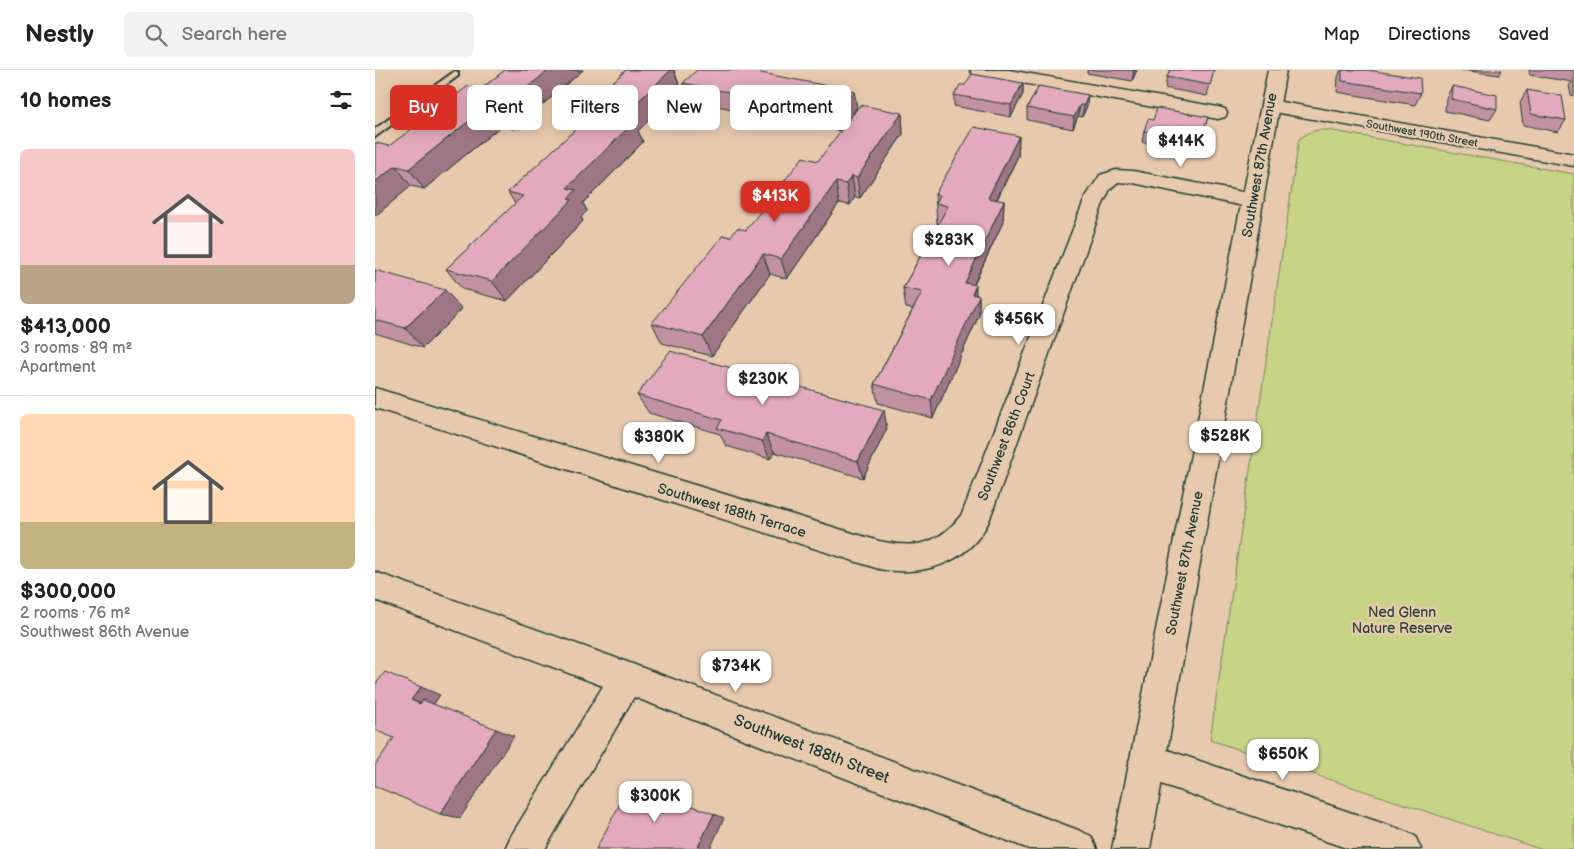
<!DOCTYPE html>
<meta charset="utf-8">
<style>
body{margin:0;font-family:"Balsamiq Sans",sans-serif;background:#f2f2f2;color:#222;height:100vh;display:flex;flex-direction:column;font-size:19px;white-space:nowrap}
*{box-sizing:border-box;margin:0}
p{font-size:16px;color:#767676}
.icon{flex:none;width:28px;height:28px;fill:none;stroke:currentColor;stroke-width:2;stroke-linecap:round;stroke-linejoin:round}
.map{position:relative;flex:1;overflow:hidden}
.side{display:flex;flex-direction:column;background:#fff;width:375px}
.side>*{flex:none}
.guide{position:absolute;left:15px;top:15px;width:475px;height:45px;display:flex;gap:10px}
.price{position:absolute;translate:-50% -42px;padding:0 11px;border-radius:10px;background:#fff;color:#222;font-size:16px;line-height:32px;filter:drop-shadow(0 1px 2px #0008)}
.price::after{content:'';position:absolute;left:50%;top:30px;width:15px;height:11px;margin-left:-8px;background:inherit;clip-path:polygon(0 0,100% 0,50% 100%)}
.price.active{background:#d93025;color:#fff}
ul{padding:0;list-style:none}
li{display:grid;align-content:center;gap:10px;height:265px;padding:0 20px}
li+li{border-top:1px solid #e0e0e0}
li span{display:grid;place-items:center;height:155px;border-radius:8px;color:#555}
li>.icon{margin-inline-start:auto}
span .icon{width:90px;height:90px;fill:#fffc;stroke-width:1}
li b{font-size:21px}
h2{display:flex;justify-content:space-between;align-items:center;height:60px;padding:0 20px;font-size:21px}
.chip{padding:0 18px;border-radius:8px;background:#fff;box-shadow:0 2px 12px #0003;font-size:18px;line-height:45px}
.chip.active{background:#d93025;color:#fff}
header{display:flex;align-items:center;gap:30px;box-sizing:border-box;height:70px;padding:0 25px;background:#fff;border-bottom:1px solid #e0e0e0}
header strong{font-size:24px}
nav{display:flex;gap:28px;margin-inline-start:auto;font-size:18px}
.search{width:350px;height:45px;background:#f2f2f2;display:flex;align-items:center;gap:12px;box-sizing:border-box;padding:0 18px;border-radius:8px;color:#767676;font-size:19px}
main{display:flex;flex:1;min-height:0}
.map>svg:first-child{display:block}
.green{fill:#c7d487;stroke:#73885e}
.lines{fill:none;stroke-linecap:round;stroke-linejoin:round}
.service-casing{stroke:#1f3d34;stroke-width:4}
.minor-casing{stroke:#1f3d34;stroke-width:3}
.tertiary-casing{stroke:#1f3d34;stroke-width:3}
.service{fill:#e7caae;fill-rule:evenodd}
.minor{fill:#e7caae;fill-rule:evenodd}
.tertiary{fill:#e7caae;fill-rule:evenodd}
.wall{fill:#c292a2;stroke:#1f3d34}
.shaded-wall{fill:#9e7784;stroke:#1f3d34}
.building{fill:#e2aabc;stroke:#1f3d34}
.labels{text-anchor:middle;stroke-width:4.5;stroke-linejoin:round;paint-order:stroke}
.far-street-label{font-size:11px;fill:#1f3d34;stroke:#e7caae}
.street-label{font-size:14px;fill:#1f3d34;stroke:#e7caae}
.park-label{font-size:14px;fill:#274538;stroke:#e7caae}
.near-street-label{font-size:16px;fill:#1f3d34;stroke:#e7caae}
</style>
<header>
<strong>Nestly</strong>
<div class="search"><svg class="icon" aria-label="search" viewBox="0 0 24 24"><circle cx="10" cy="10" r="6"/><path d="M15 15l6 6"/></svg>Search here</div>
<nav><a>Map</a><a>Directions</a><a>Saved</a></nav>
</header>
<main>
<section class="side">
<h2>10 homes<svg class="icon" aria-label="filters" viewBox="0 0 24 24"><path d="M4 7h16M4 17h16"/><circle cx="9" cy="7" r="2"/><circle cx="15" cy="17" r="2"/></svg></h2>
<ul>
<li><span style="background:linear-gradient(#f6c9c9 75%,#b9a48a 0)"><svg class="icon" aria-label="home" viewBox="0 0 24 24"><path d="M3 11l9-7 9 7M6 9v11h12V9"/></svg></span><div><b>$413,000</b><p>3 rooms · 89 m²</p><p>Apartment</p></div></li>
<li><span style="background:linear-gradient(#ffd9b3 70%,#c2b280 0)"><svg class="icon" aria-label="home" viewBox="0 0 24 24"><path d="M3 11l9-7 9 7M6 9v11h12V9"/></svg></span><div><b>$300,000</b><p>2 rooms · 76 m²</p><p>Southwest 86th Avenue</p></div></li>
</ul>
</section>
<div class="map">
<svg width="1199" height="779" viewBox="0 0 1199 779">
<rect width="100%" height="100%" fill="#e7caae"/>
<filter id="ink" filterUnits="userSpaceOnUse"><feTurbulence type="fractalNoise" baseFrequency=".02" numOctaves="2"/><feDisplacementMap in="SourceGraphic" scale="10" xChannelSelector="R" yChannelSelector="G"/><feConvolveMatrix kernelMatrix="1 2 1 2 8 2 1 2 1" color-interpolation-filters="sRGB"/></filter>
<g filter="url(#ink)">
<polygon class="green" points="942,60 953,60 1199,104 1199,779 1165,779 835,670 924,69 933,63"/>
<g class="lines">
<defs>
<polygon id="service" points="80,1 83,2 83,6 0,67 0,59"/>
<g id="minor">
<polygon points="595,0 634,0 843,37 850,39 852,43 850,47 843,49 604,5 598,4"/>
<polygon points="895,30 1199,84 1199,96 888,40 886,36 888,32"/>
<path d="M741,100L758,101L878,124L885,126L889,131L885,136L878,138L758,113L743,112L735,119L727,136L614,451C593,494 548,507 504,499L0,338V318L504,471C542,479 563,475 587,444L710,128L725,105Z"/>
<polygon points="0,502 252,592 703,760 716,766 722,779 654,779 259,627 170,779 130,779 136,766 228,616 0,530"/>
<polygon points="772,673 1027,760 1040,766 1046,779 974,779 772,709 760,703 754,691 760,679"/>
</g>
<polygon id="tertiary" points="893,0 911,0 775,779 737,779"/>
</defs>
<use href="#service" class="service-casing"/>
<use href="#minor" class="minor-casing"/>
<use href="#tertiary" class="tertiary-casing"/>
<use href="#service" class="service"/>
<use href="#minor" class="minor"/>
<use href="#tertiary" class="tertiary"/>
</g>
<g class="wall">
<polygon points="130,0 208,0 139,59 126,56 49,119 36,116 0,146 14,76 106,19"/>
<polygon points="251,0 299,0 305,18 263,61 268,72 208,133 212,141 206,147 208,151 132,231 87,219 71,199 140,134 133,122 200,60 197,54 201,50 199,47"/>
<polygon points="712,0 762,0 757,11 712,3"/>
<polygon points="839,0 832,26 790,18 792,7"/>
<polygon points="966,0 993,0 1046,23 1040,35 962,22 963,7"/>
<polygon points="1086,0 1127,0 1124,5"/>
<polygon points="1154,0 1199,0 1199,26 1196,25 1194,16 1197,12 1155,5"/>
<polygon points="308,13 482,37 464,61 402,48 399,51 369,45 367,41 313,30"/>
<polygon points="648,13 648,24 636,47 579,36 579,25 590,15"/>
<polygon points="664,16 712,36 707,47 703,46 698,59 652,50 652,38"/>
<polygon points="1077,16 1122,39 1115,50 1070,41 1071,28"/>
<polygon points="1152,20 1191,50 1183,62 1148,55 1145,32"/>
<polygon points="527,43 528,64 485,128 480,127 475,135 464,133 412,209 395,204 337,286 287,273 277,253 355,167 371,160 443,91"/>
<polygon points="833,47 826,71 821,70 818,81 767,72 769,61 778,50"/>
<polygon points="644,66 643,86 622,130 629,131 628,152 599,215 601,225 604,226 604,245 558,348 503,333 499,314 538,239 531,238 528,218 563,154 562,153 560,124"/>
<polygon points="0,200 87,239 48,278 0,263"/>
<polygon points="262,325 512,358 488,408 399,382 395,389 351,376 345,364 274,343"/>
</g>
<g class="shaded-wall">
<polygon points="174,0 208,0 139,59 127,38"/>
<polygon points="296,0 299,0 305,18 263,61 268,72 208,133 212,141 206,147 208,151 132,231 117,211 193,129 192,118 245,49"/>
<polygon points="759,0 762,0 757,11"/>
<polygon points="648,13 648,24 636,47 636,35"/>
<polygon points="479,21 482,37 464,61 461,44"/>
<polygon points="713,25 712,36 707,47 709,35"/>
<polygon points="398,32 402,48 399,51 394,35"/>
<polygon points="114,35 126,56 49,119 34,99"/>
<polygon points="705,35 703,46 698,59 699,47"/>
<polygon points="527,43 528,64 485,128 482,108"/>
<polygon points="644,66 643,86 612,148 613,128"/>
<polygon points="21,96 36,116 0,146 0,112"/>
<polygon points="477,106 480,127 475,135 471,114"/>
<polygon points="461,112 464,133 412,209 406,189"/>
<polygon points="629,131 628,152 590,233 590,213"/>
<polygon points="388,184 395,204 337,286 328,267"/>
<polygon points="601,215 601,232 604,226 604,245 558,348 556,330"/>
<polygon points="70,220 87,239 48,278 30,258"/>
<polygon points="509,340 512,358 488,408 483,391"/>
<polygon points="391,364 399,382 395,389 387,371"/>
<polygon points="46,617 65,625 56,638 36,630"/>
<polygon points="121,659 139,666 85,748 65,744"/>
<polygon points="339,744 349,748 335,779 322,779"/>
</g>
<g class="building">
<polygon points="130,0 174,0 127,38 114,35 34,99 21,96 0,112 0,73 1,73 14,76 93,16 106,19"/>
<polygon points="251,0 296,0 245,49 259,52 192,118 201,120 193,129 197,130 117,211 71,199 148,126 133,122 205,55 197,54 204,48 199,47"/>
<polygon points="322,0 371,0 479,21 461,44 398,32 394,35 364,29 368,25 308,13"/>
<polygon points="795,0 839,0 835,15 792,7"/>
<polygon points="967,0 993,0 1045,8 1046,23 967,11"/>
<polygon points="597,4 648,13 636,35 579,25 585,15 590,15"/>
<polygon points="664,16 713,25 709,35 705,35 699,47 652,38"/>
<polygon points="1077,16 1122,25 1122,39 1076,29"/>
<polygon points="1152,20 1187,26 1191,50 1156,44"/>
<polygon points="485,35 527,43 482,108 477,106 471,114 461,112 406,189 388,184 328,267 277,253 348,165 355,167 362,158 371,160 428,87 443,91"/>
<polygon points="782,38 833,47 829,60 824,59 821,70 769,61 773,49 778,50"/>
<polygon points="599,57 644,66 613,128 629,131 590,213 601,215 597,224 604,226 556,330 499,314 547,222 528,218 573,136 561,133 565,125 560,124"/>
<polygon points="0,200 70,220 30,258 0,250"/>
<polygon points="295,281 509,340 483,391 391,364 387,371 342,358 347,350 262,325"/>
<polygon points="10,602 46,617 36,630 45,634 48,630 121,659 65,744 0,716 0,695 19,668 0,660 0,615"/>
<polygon points="256,713 339,744 322,779 221,779"/>
</g>
</g>
<g class="labels">
<g class="far-street-label">
<text transform="translate(1047 63) rotate(10)" y="4">Southwest 190th Street</text>
</g>
<g class="street-label">
<text transform="translate(884 95) rotate(-80)" y="5">Southwest 87th Avenue</text>
<text transform="translate(631 366) rotate(-69)" y="5">Southwest 86th Court</text>
<text transform="translate(357 440) rotate(17)" y="5">Southwest 188th Terrace</text>
<text transform="translate(809 493) rotate(-79)" y="5">Southwest 87th Avenue</text>
</g>
<g class="park-label">
<text x="1027" y="547">Ned Glenn<tspan x="1027" dy="16">Nature Reserve</tspan></text>
</g>
<g class="near-street-label">
<text transform="translate(437 678) rotate(21)" y="6">Southwest 188th Street</text>
</g>
</g>
</svg>
<b class="price" style="left:806px;top:98px">$414K</b>
<b class="price active" style="left:400px;top:153px">$413K</b>
<b class="price" style="left:574px;top:197px">$283K</b>
<b class="price" style="left:644px;top:276px">$456K</b>
<b class="price" style="left:388px;top:336px">$230K</b>
<b class="price" style="left:850px;top:393px">$528K</b>
<b class="price" style="left:284px;top:394px">$380K</b>
<b class="price" style="left:361px;top:623px">$734K</b>
<b class="price" style="left:908px;top:711px">$650K</b>
<b class="price" style="left:280px;top:753px">$300K</b>
<div class="guide">
<a class="chip active">Buy</a>
<a class="chip">Rent</a>
<a class="chip">Filters</a>
<a class="chip">New</a>
<a class="chip">Apartment</a>
</div>
</div>
</main>
